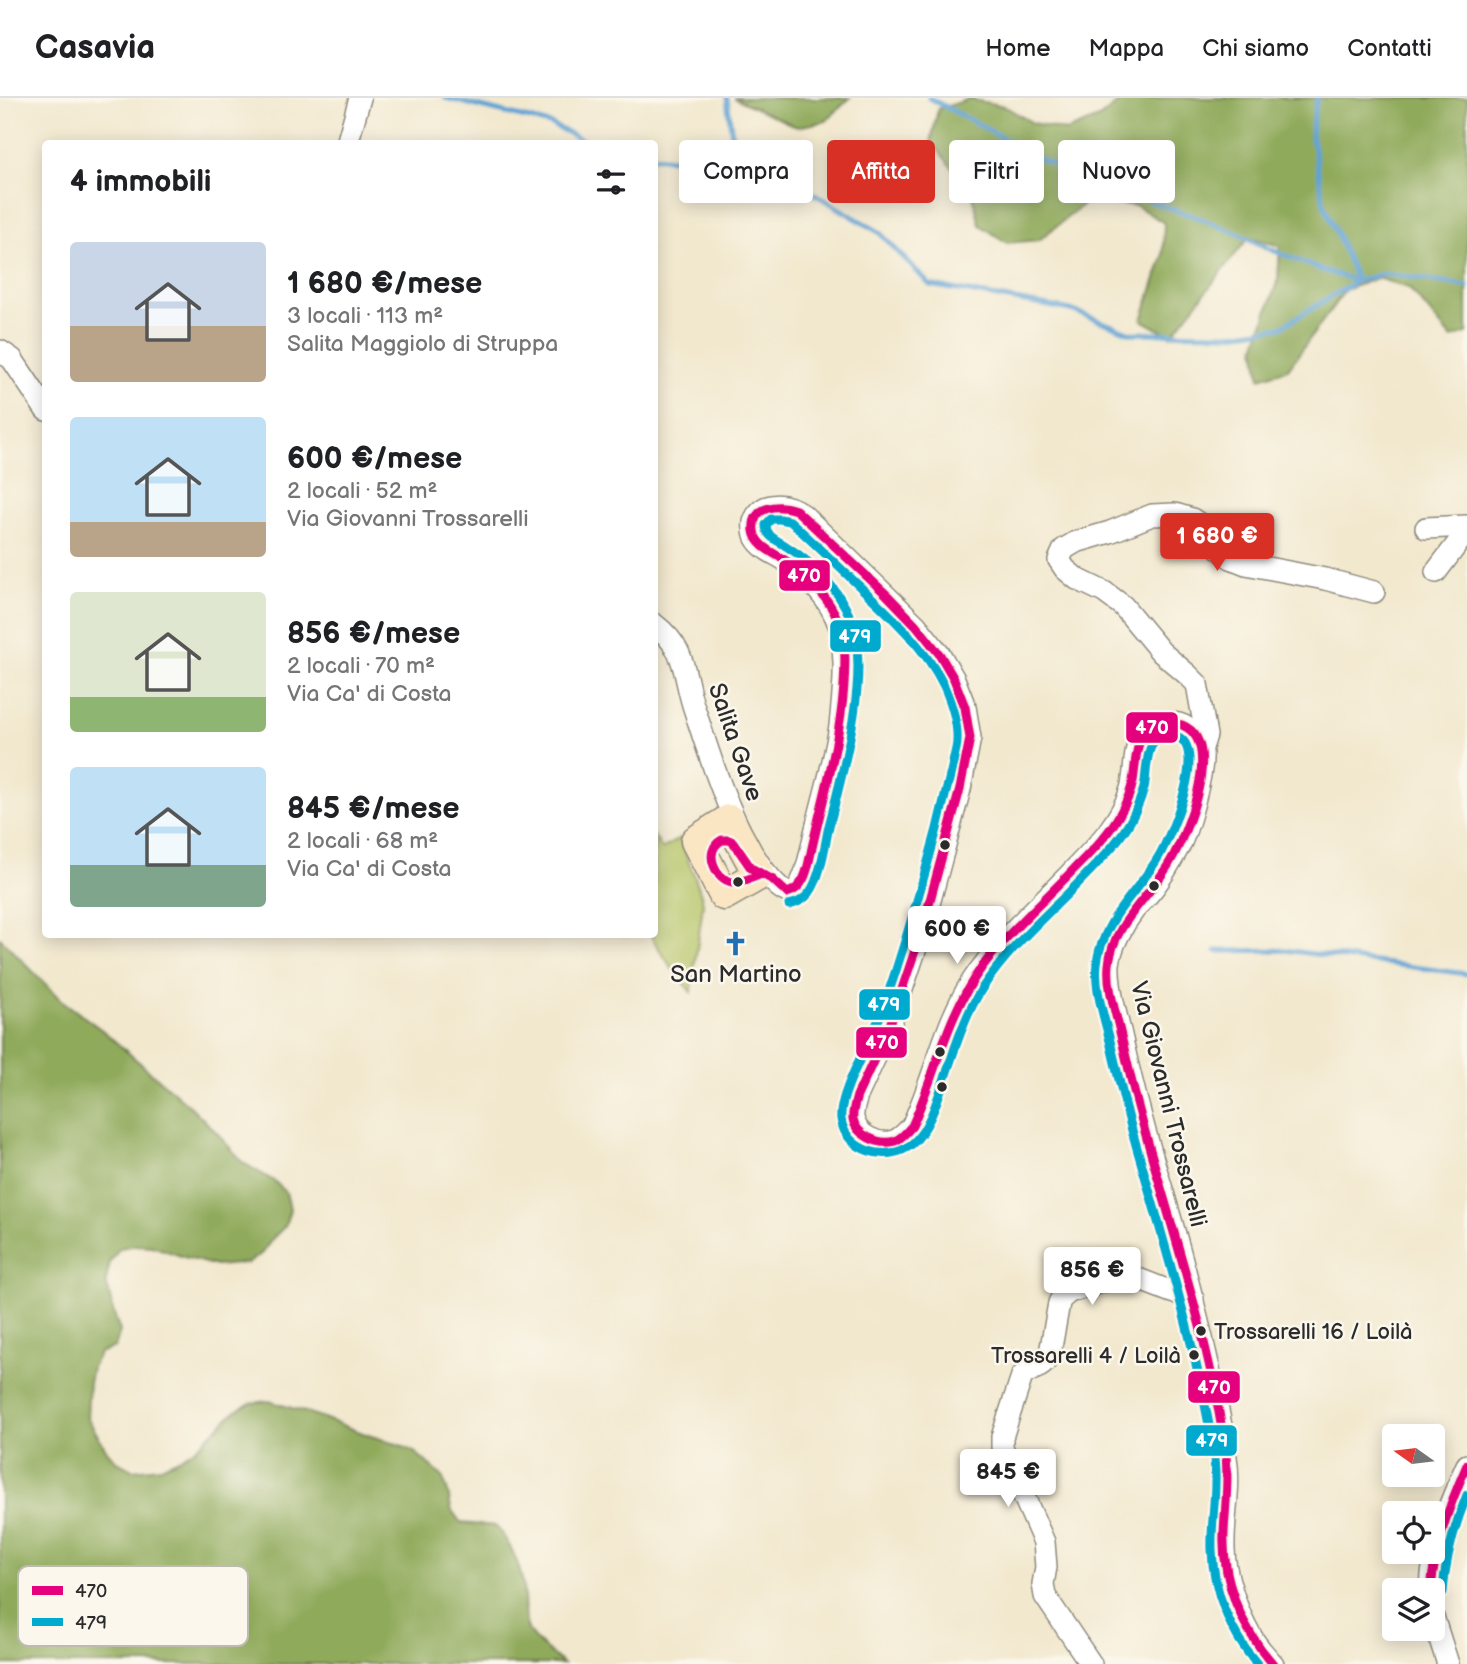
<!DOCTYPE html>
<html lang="it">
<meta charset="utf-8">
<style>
body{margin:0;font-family:"Balsamiq Sans",sans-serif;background:#f6f6f6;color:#202124;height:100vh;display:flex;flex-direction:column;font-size:26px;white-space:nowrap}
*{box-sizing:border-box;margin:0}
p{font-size:23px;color:#757577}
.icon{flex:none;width:38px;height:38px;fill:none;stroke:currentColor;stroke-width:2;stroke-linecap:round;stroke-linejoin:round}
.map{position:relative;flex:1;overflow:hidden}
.panel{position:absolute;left:42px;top:42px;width:616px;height:798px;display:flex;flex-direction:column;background:#fff;border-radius:7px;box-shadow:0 4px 18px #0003}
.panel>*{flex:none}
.banner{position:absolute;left:679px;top:42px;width:665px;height:63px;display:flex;gap:14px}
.needle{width:46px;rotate:284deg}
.buttons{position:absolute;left:1382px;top:1326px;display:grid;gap:14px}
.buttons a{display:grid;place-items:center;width:63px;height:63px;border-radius:7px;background:#fff;box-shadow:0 4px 18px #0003;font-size:35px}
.price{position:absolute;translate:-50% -60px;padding:0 16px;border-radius:7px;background:#fff;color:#222;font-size:23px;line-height:46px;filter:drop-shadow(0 2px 4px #0008)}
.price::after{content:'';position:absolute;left:50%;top:42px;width:21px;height:16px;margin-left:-10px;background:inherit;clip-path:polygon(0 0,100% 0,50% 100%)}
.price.current{background:#d93025;color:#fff}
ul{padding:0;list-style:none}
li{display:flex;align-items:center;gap:21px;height:175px;padding:0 28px}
li span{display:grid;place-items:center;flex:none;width:196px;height:140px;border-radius:7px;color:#555}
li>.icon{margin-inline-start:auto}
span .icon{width:84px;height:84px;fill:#fffc;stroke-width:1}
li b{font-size:30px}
h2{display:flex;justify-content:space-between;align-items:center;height:84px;padding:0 28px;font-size:30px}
.tag{padding:0 24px;border-radius:7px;background:#fff;box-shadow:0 4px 18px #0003;font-size:24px;line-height:63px}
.tag.current{background:#d93025;color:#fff}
header{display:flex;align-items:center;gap:42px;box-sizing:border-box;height:98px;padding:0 35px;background:#fff;border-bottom:2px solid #e0e0e0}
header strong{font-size:33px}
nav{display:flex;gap:38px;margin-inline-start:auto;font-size:24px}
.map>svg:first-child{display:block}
.green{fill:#b5c466;stroke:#707848;stroke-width:2}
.forest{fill:#90aa5b;stroke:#5e6a43;stroke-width:2}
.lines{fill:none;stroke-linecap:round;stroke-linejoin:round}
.stream{stroke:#60a3d4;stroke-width:5}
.street-casing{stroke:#8e8a7c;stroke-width:24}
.secondary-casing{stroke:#8e8a7c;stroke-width:33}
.street{stroke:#fff;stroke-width:21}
.secondary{stroke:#fbe6c4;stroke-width:30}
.bus-1-casing{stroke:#fbf7ec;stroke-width:14}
.bus-2-casing{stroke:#fbf7ec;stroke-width:14}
.bus-1{stroke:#e5007d;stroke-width:9}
.bus-2{stroke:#00a9ce;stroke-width:9}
.bus-dot{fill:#2b2b2b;stroke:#fbf7ec;stroke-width:2.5}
.labels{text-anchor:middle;stroke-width:5;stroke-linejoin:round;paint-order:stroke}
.bus-label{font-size:22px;fill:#2b2b2b;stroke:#fbf7ec;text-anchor:start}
.street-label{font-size:24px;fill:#2b2b2b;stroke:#fbf7ec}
.poi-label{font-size:24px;fill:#2b2b2b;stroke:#fbf7ec}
.key{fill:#fbf7ec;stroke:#bdbab2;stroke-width:2}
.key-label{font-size:19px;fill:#2b2b2b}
.line-badge{stroke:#fbf7ec;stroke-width:2.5}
.badge-label{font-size:19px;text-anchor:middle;font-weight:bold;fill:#fff}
</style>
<header>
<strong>Casavia</strong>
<nav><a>Home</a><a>Mappa</a><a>Chi siamo</a><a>Contatti</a></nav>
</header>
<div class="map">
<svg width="1467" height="1566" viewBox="0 0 1467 1566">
<rect width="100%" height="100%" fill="#fbf7ec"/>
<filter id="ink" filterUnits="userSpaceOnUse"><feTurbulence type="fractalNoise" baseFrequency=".0143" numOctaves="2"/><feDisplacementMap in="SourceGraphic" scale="14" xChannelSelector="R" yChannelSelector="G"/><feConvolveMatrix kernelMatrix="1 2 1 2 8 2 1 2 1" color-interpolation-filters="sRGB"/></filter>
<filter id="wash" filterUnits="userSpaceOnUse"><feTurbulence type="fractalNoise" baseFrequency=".00686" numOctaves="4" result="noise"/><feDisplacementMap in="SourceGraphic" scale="28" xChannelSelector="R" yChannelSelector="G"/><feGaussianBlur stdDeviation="1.57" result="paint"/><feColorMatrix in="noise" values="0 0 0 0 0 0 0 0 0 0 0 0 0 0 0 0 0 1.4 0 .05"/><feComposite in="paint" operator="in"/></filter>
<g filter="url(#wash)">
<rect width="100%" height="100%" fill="#f2e8ce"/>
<path class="green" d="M655,739L662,751L680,740C686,763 700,783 703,807L691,894L671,869L650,837L654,836Z"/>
<g class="forest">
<polygon points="734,0 850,0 826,23 797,29"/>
<polygon points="1124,0 1467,0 1467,235 1451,240 1409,190 1377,180 1345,192 1288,271 1260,280 1255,249 1278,181 1280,148 1249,139 1171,238 1142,222 1163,159 1164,125 1137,108 1089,102 1039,142 1007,145 980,127 972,95 931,43 938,11 969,1 1004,8 1033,25 1066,33 1099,20"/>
<path d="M0,840L61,902L102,932L193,1011L218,1036L242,1064L274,1083L286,1094L290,1111L285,1128L273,1140L262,1155L248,1165L216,1168L184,1159L152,1148L136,1147L120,1150L110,1164L106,1183L114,1216L120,1233L115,1249L99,1255L92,1269L89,1285L87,1319L105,1350L117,1364L132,1372L161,1369L179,1361L195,1351L235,1313L251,1305L269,1303L318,1318L368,1337L400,1347L416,1355L442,1378L448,1394L451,1411L461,1425L496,1428C513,1449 523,1471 524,1498C525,1509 523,1521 528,1531C534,1545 552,1555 563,1566H0Z"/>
</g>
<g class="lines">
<g class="stream">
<polyline points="445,0 550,26 591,46"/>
<polyline points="727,0 735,61"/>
<polyline points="929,0 976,25 1040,61 1128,96 1202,121 1239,136 1272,152 1319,171 1357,183"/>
<polyline points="1317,0 1311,35 1324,106 1357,183"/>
<polyline points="654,59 673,61 702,51 735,61 815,96 879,134 930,187 1071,212 1131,235 1231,236 1281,229 1357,183 1382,176 1403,178 1467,188"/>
<polyline points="1216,853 1284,852 1467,876"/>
</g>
</g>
</g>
<g filter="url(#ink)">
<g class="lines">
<defs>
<g id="street">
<polyline points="347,46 360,0"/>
<polyline points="0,253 12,261 46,312"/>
<polyline points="1426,430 1467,428"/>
<polyline points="1436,474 1467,433"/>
<path d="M654,526C689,553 682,576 695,613C708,653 721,693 739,731"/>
<polyline points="1202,650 1206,637 1197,586 1188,577 1161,554 1123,508 1104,494 1077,481 1065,471 1059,462 1064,451 1076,444 1110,434 1152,417 1175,416 1192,421 1201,427 1220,451 1231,460 1246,466 1325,481 1374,494"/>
<path d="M755,759C760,768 781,797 791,794C796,793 800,788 802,783C810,766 812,745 817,727C825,694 835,661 840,628C842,607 845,585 844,564C843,552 844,539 839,527C830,500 808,479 785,462C776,456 762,451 756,440C754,435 753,430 754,424C761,401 788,405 803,417L916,527L940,557L954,581L965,609L970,640L960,691L922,832L890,927L857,998C855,1005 852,1013 853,1020C856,1037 878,1048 894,1043C902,1040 907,1034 912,1028C935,981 944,926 973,882C1000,842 1037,810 1070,776C1094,751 1121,725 1131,691C1138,667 1129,635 1158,627C1163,625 1168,624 1173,625C1189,626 1200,640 1202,655C1204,672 1187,735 1178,750C1171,763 1163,777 1154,789C1148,797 1141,804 1134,812C1123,826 1111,848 1109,866C1108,887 1115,913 1120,933C1130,978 1141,1021 1154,1065C1172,1123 1188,1182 1202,1240C1211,1280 1221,1319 1226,1359C1231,1389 1223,1420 1224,1450C1224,1475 1237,1514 1250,1536C1255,1547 1265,1557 1273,1566"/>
<path d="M1431,1493C1432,1446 1448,1409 1467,1367"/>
<polyline points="1433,1519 1448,1566"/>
<path d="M1091,1566L1045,1498L1043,1486L1046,1469L1044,1444L1002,1349V1339L1022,1278C1034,1267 1041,1275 1050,1255L1059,1205L1061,1201L1069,1194L1123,1177L1133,1179L1169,1193L1193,1201"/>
</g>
<polygon id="secondary" points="729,722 759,777 724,797 696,743"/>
</defs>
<use href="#street" class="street-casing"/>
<use href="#secondary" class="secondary-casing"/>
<use href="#street" class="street"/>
<use href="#secondary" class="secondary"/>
<defs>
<g id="bus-1">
<path d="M759,777C751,780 741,785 732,784C716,782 702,753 722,742H729L733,744L751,770L773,782L787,795"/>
<path d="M787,795C803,791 807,774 810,759C822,702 840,646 844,587C845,570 846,552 842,534C837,516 825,498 812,485C805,477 796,470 788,464C776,456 756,449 754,433C751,407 778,406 796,412L887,497L916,527L940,557L954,581L965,609L970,640L960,691L922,832L890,927L857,998C855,1005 852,1013 853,1021C856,1037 879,1048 895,1043C902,1040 907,1034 912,1028C936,975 947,916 982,869C1009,833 1044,803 1075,770C1093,752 1111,734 1122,712C1127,703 1131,693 1133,683C1137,661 1133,635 1159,626C1167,624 1174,624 1182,627C1225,644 1186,737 1170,764C1151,798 1112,826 1109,867C1107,889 1115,912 1120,934C1125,954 1129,973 1134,993C1165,1114 1210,1235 1226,1359C1229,1385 1225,1410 1224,1435C1222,1483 1241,1530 1273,1566"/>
<path d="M1431,1493C1434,1448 1449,1408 1467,1367"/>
</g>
<g id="bus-2">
<path d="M789,807C809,803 815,788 820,770C824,756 826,742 829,728C843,673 872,572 850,519C837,489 813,465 786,448C777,442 766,439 766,427L771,421H780L790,423C812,443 834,464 856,485C888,515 924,547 944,588C951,604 958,625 957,643C957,650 954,657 953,665C948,687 942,709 937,731C920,793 903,855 881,916C871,942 838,996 841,1021C845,1053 888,1066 912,1046C932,1029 941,989 950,965C958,940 967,914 981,892C1010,847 1052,813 1088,775C1104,758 1120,742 1131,722C1136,712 1141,701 1144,690C1148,672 1143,635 1171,637C1213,641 1170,739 1159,758C1142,788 1115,810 1103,843C1100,849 1098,858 1097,865C1094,891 1104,918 1110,943C1119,983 1129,1024 1141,1064C1166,1151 1192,1238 1209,1327C1212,1346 1216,1365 1215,1384C1215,1406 1211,1429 1212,1452C1213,1492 1230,1535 1257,1566"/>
<path d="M1443,1494C1445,1460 1454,1429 1467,1397"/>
</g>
</defs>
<use href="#bus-1" class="bus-1-casing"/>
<use href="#bus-2" class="bus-2-casing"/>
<use href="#bus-1" class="bus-1"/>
<use href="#bus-2" class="bus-2"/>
</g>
</g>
<defs>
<symbol id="church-bare" viewBox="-9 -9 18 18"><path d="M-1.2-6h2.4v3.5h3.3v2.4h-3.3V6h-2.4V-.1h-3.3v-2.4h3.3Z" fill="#1f6fb2" stroke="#fbf7ec" stroke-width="2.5" paint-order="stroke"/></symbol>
</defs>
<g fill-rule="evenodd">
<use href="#church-bare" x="718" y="828" width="35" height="35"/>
</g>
<g class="bus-dot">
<circle cx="945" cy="747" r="6"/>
<circle cx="738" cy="784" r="6"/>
<circle cx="1154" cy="788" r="6"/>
<circle cx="940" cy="954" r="6"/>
<circle cx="942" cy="989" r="6"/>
<circle cx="1201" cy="1233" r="6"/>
<circle cx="1194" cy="1257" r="6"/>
</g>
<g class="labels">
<g class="bus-label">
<text x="1214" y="1241">Trossarelli 16 / Loilà</text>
<text x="1181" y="1265" text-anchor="end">Trossarelli 4 / Loilà</text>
</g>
<g class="street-label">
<text transform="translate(736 644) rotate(71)" y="8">Salita Gave</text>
<text transform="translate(1169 1006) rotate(76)" y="8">Via Giovanni Trossarelli</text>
</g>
<g class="poi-label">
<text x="736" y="884">San Martino</text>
</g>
</g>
<rect x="18" y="1468" width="230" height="80" rx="10" class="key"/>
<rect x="32" y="1488" width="31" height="9" fill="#e5007d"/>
<rect x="32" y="1520" width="31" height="8" fill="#00a9ce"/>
<g class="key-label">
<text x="75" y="1499">470</text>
<text x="75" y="1531">479</text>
</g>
<g class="line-badge">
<rect x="778" y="461" width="53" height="33" rx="7" fill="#e5007d"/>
<rect x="829" y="521" width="53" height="34" rx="7" fill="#00a9ce"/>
<rect x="1125" y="613" width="54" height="33" rx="7" fill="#e5007d"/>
<rect x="858" y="890" width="53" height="33" rx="7" fill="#00a9ce"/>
<rect x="855" y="928" width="53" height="33" rx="7" fill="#e5007d"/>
<rect x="1187" y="1272" width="54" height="34" rx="7" fill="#e5007d"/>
<rect x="1185" y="1326" width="53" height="33" rx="7" fill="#00a9ce"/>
</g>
<g class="badge-label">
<text x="804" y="484">470</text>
<text x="855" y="545">479</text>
<text x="1152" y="636">470</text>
<text x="884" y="913">479</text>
<text x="882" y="951">470</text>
<text x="1214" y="1296">470</text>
<text x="1212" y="1349">479</text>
</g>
</svg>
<div class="buttons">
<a><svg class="needle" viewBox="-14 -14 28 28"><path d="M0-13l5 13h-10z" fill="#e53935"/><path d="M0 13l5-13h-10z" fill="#757577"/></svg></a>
<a><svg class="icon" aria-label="locate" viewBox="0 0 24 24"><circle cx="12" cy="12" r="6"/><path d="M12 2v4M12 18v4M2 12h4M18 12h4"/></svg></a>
<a><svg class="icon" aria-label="layers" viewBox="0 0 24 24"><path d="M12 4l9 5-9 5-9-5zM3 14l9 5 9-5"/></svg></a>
</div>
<b class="price current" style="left:1217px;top:475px">1 680 €</b>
<b class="price" style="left:957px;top:868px">600 €</b>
<b class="price" style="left:1092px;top:1209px">856 €</b>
<b class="price" style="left:1008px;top:1411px">845 €</b>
<div class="banner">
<a class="tag">Compra</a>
<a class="tag current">Affitta</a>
<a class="tag">Filtri</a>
<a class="tag">Nuovo</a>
</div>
<section class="panel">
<h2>4 immobili<svg class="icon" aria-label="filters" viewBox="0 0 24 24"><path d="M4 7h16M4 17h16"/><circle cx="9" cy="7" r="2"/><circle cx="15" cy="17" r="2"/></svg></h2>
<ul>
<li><span style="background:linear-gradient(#c9d6e8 60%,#b9a48a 0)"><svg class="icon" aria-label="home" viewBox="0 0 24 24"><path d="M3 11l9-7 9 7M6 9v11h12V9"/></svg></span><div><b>1 680 €/mese</b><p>3 locali · 113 m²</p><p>Salita Maggiolo di Struppa</p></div></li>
<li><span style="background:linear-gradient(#bfe0f5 75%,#b9a48a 0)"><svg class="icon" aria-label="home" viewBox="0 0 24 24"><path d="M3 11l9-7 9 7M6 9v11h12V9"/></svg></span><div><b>600 €/mese</b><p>2 locali · 52 m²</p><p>Via Giovanni Trossarelli</p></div></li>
<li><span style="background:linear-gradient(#dfe7d0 75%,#8fb573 0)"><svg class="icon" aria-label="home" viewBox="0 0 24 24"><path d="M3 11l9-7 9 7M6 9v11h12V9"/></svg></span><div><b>856 €/mese</b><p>2 locali · 70 m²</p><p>Via Ca' di Costa</p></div></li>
<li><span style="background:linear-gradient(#bfe0f5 70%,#7fa58c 0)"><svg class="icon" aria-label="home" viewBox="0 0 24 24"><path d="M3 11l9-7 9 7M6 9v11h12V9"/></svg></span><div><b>845 €/mese</b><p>2 locali · 68 m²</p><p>Via Ca' di Costa</p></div></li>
</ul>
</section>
</div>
